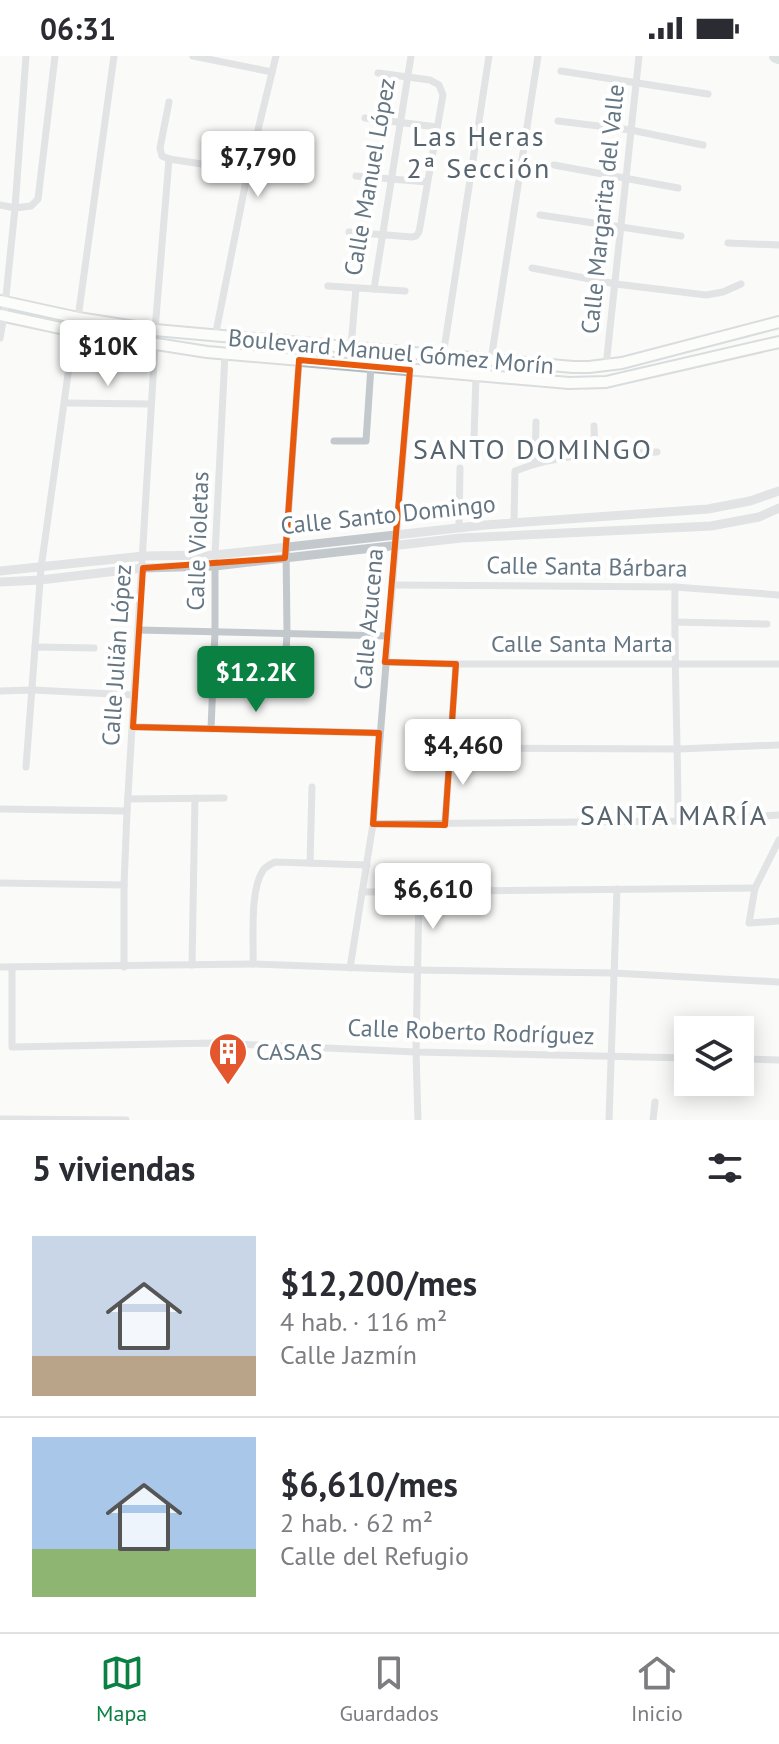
<!DOCTYPE html>
<html lang="es">
<meta charset="utf-8">
<style>
body{margin:0;font-family:"PT Sans",sans-serif;background:#f2f2f3;color:#2b2b33;height:100vh;display:flex;flex-direction:column;font-size:30px;white-space:nowrap}
*{box-sizing:border-box;margin:0}
p{font-size:26px;color:#7c7c81}
.icon{flex:none;width:44px;height:44px;fill:none;stroke:currentColor;stroke-width:2;stroke-linecap:round;stroke-linejoin:round}
.map{position:relative;height:1064px;overflow:hidden}
.details{display:flex;flex-direction:column;background:#fff;flex:1}
.details>*{flex:none}
.tools{position:absolute;left:674px;top:960px;display:grid;gap:16px}
.tools a{display:grid;place-items:center;width:80px;height:80px;border-radius:0px;background:#fff;box-shadow:0 4px 20px #0003;font-size:40px}
.price{position:absolute;translate:-50% -68px;padding:0 18px;border-radius:8px;background:#fff;color:#222;font-size:26px;line-height:52px;filter:drop-shadow(0 2px 4px #0008)}
.price::after{content:'';position:absolute;left:50%;top:48px;width:24px;height:18px;margin-left:-12px;background:inherit;clip-path:polygon(0 0,100% 0,50% 100%)}
.price.active{background:#0b8043;color:#fff}
ul{padding:0;list-style:none}
li{display:flex;align-items:center;gap:24px;height:200px;padding:0 32px}
li+li{border-top:2px solid #e1e1e2}
li span{display:grid;place-items:center;flex:none;width:224px;height:160px;border-radius:0px;color:#555}
li>.icon{margin-inline-start:auto}
span .icon{width:96px;height:96px;fill:#fffc;stroke-width:1}
li b{font-size:34px}
h2{display:flex;justify-content:space-between;align-items:center;height:96px;padding:0 32px;font-size:34px}
.status{display:flex;justify-content:space-between;align-items:center;height:56px;padding:0 40px;background:#fff;direction:ltr}
.status svg{height:22px;fill:currentColor}
.tabs{display:flex;justify-content:space-around;align-items:center;height:112px;border-top:2px solid #e1e1e2;background:#fff;font-size:22px;color:#7c7c81}
.tabs a{display:grid;justify-items:center;gap:4px}
.tabs .active{color:#0b8043}
.map>svg:first-child{display:block}
.lines{fill:none;stroke-linecap:round;stroke-linejoin:round}
.river{stroke:#bbc7cb;stroke-width:14}
.secondary-casing{stroke:#b3babf;stroke-width:14}
.minor{stroke:#c3c8cc;stroke-width:7}
.tertiary{stroke:#c3c8cc;stroke-width:9}
.secondary{stroke:#fff;stroke-width:10}
.marked{fill:none;stroke:#e8590c;stroke-width:6;stroke-linejoin:round}
.labels{text-anchor:middle;stroke-width:8;stroke-linejoin:round;paint-order:stroke}
.street-label{font-size:24px;fill:#657683;stroke:#fff}
.poi-label{font-size:24px;fill:#657683;stroke:#fff;text-anchor:start}
.quarter-label{font-size:28px;letter-spacing:2px;fill:#57646e;stroke:#fff}
</style>
<div class="status"><b>06:31</b><svg viewBox="0 0 49 12"><path d="M0 12V9h3v3zM5 12V6h3v6zM10 12V3h3v9zM15 12V0h3v12zM26 1h20v11H26zM47 4h2v5h-2z"/></svg></div>
<div class="map">
<svg width="779" height="1064" viewBox="0 0 779 1064">
<rect width="100%" height="100%" fill="#fafaf8"/>
<g class="lines">
<polyline class="river" points="776,0 779,1"/>
<defs>
<g id="secondary">
<polyline points="0,245 78,262 155,274 573,311 589,311 622,307 779,266"/>
<polyline points="0,259 74,275 207,296 569,327 606,326 623,322 779,286"/>
</g>
</defs>
<use href="#secondary" class="secondary-casing"/>
<g class="minor">
<polyline points="193,0 272,16"/>
<polyline points="561,15 708,38"/>
<polyline points="169,46 160,92 162,100 169,103"/>
<polyline points="365,62 437,71"/>
<polyline points="558,65 631,74 703,89"/>
<polyline points="169,103 248,115"/>
<polyline points="554,109 678,132"/>
<polyline points="356,120 427,126"/>
<polyline points="0,149 15,152 31,150 38,143 55,0"/>
<polyline points="540,159 681,180"/>
<polyline points="349,176 412,181 416,180 419,176 443,39 439,29 430,24 378,17"/>
<polyline points="728,187 779,189"/>
<polyline points="532,212 616,228 706,239 723,236 741,228"/>
<polyline points="328,230 405,235"/>
<polyline points="374,233 411,0"/>
<polyline points="78,262 114,0"/>
<polyline points="155,274 169,103"/>
<polyline points="215,281 248,115 276,0"/>
<polyline points="0,282 4,260 15,152 26,0"/>
<polyline points="351,291 356,232"/>
<polyline points="443,300 489,0"/>
<polyline points="491,304 538,0"/>
<polyline points="606,310 639,0"/>
<polyline points="65,347 151,348"/>
<polyline points="594,370 595,398"/>
<polyline points="474,384 476,319"/>
<polyline points="334,385 366,385 371,310"/>
<polyline points="535,406 536,366"/>
<path d="M514,466L515,415C559,397 609,397 657,396"/>
<polyline points="459,472 460,412"/>
<polyline points="393,529 675,531 779,539"/>
<path d="M675,531C674,609 678,687 678,765"/>
<polyline points="675,566 767,568"/>
<polyline points="138,574 388,580"/>
<polyline points="35,591 94,592"/>
<polyline points="385,606 456,608 779,608"/>
<polyline points="284,632 287,577 286,490 299,304"/>
<polyline points="0,635 33,634 133,639"/>
<polyline points="133,671 379,677"/>
<polyline points="211,673 215,576 215,499 225,298"/>
<polyline points="450,692 678,693 779,689"/>
<polyline points="26,711 41,512 74,275"/>
<polyline points="128,743 224,742"/>
<polyline points="0,753 127,755"/>
<polyline points="373,768 678,765 779,759"/>
<polyline points="445,769 456,608"/>
<polyline points="779,784 755,832 749,867 779,865"/>
<polyline points="310,807 312,731"/>
<polyline points="0,827 124,829"/>
<polyline points="362,836 755,832"/>
<path d="M253,908C254,884 249,833 264,813C267,810 271,808 275,806L367,809"/>
<polyline points="192,909 195,742"/>
<polyline points="0,911 253,908 417,914 614,917 779,926"/>
<polyline points="12,911 12,991 213,987 416,996 688,1002"/>
<polyline points="124,911 124,829 127,755 155,289"/>
<polyline points="350,912 373,768 410,314"/>
<polyline points="740,1003 779,1004"/>
<polyline points="0,1063 126,1064"/>
<polyline points="418,1064 416,996 419,835"/>
<polyline points="609,1064 617,833"/>
<polyline points="653,1064 655,1046"/>
</g>
<g class="tertiary">
<polyline points="0,515 144,500 215,499 485,469 708,453 750,445 779,435"/>
<polyline points="0,526 40,524 143,512 215,510 461,482 711,470 759,461 779,452"/>
</g>
<use href="#secondary" class="secondary"/>
</g>
<path d="M0 0H779V1064H0ZM299,304L410,314L385,606L456,608L445,769L373,768L379,677L133,671L143,512L285,502Z" fill="#fafaf8" fill-opacity=".55" fill-rule="evenodd"/>
<path class="marked" d="M299,304L410,314L385,606L456,608L445,769L373,768L379,677L133,671L143,512L285,502Z"/>
<defs>
<symbol id="building-pin" viewBox="-11 -11 22 30"><path d="M0 17L-7.5 6A9.5 9.5 0 1 1 7.5 6Z" fill="#e4572e" stroke="#fff"/><path d="M-4-6H4V6H1V3H-1V6H-4ZM-2.5-4.3h1.7v1.8h-1.7ZM.8-4.3h1.7v1.8H.8ZM-2.5-1h1.7V.8h-1.7ZM.8-1h1.7V.8H.8Z" fill="#fff"/></symbol>
</defs>
<g fill-rule="evenodd">
<use href="#building-pin" x="206" y="974" width="44" height="60"/>
</g>
<g class="labels">
<g class="street-label">
<text transform="translate(370 121) rotate(-80)" y="8">Calle Manuel López</text>
<text transform="translate(603 153) rotate(-84)" y="8">Calle Margarita del Valle</text>
<text transform="translate(391 296) rotate(5)" y="8">Boulevard Manuel Gómez Morín</text>
<text transform="translate(388 459) rotate(-6)" y="8">Calle Santo Domingo</text>
<text transform="translate(198 485) rotate(-88)" y="8">Calle Violetas</text>
<text transform="translate(587 511) rotate(1)" y="8">Calle Santa Bárbara</text>
<text transform="translate(369 563) rotate(-85)" y="8">Calle Azucena</text>
<text x="582" y="596">Calle Santa Marta</text>
<text transform="translate(117 599) rotate(-86)" y="8">Calle Julián López</text>
<text transform="translate(471 976) rotate(2)" y="8">Calle Roberto Rodríguez</text>
</g>
<g class="poi-label">
<text x="256" y="1004">CASAS</text>
</g>
<g class="quarter-label">
<text x="479" y="90">Las Heras<tspan x="479" dy="32">2ª Sección</tspan></text>
<text x="533" y="403">SANTO DOMINGO</text>
<text x="674" y="769">SANTA MARÍA</text>
</g>
</g>
</svg>
<div class="tools">
<a><svg class="icon" aria-label="layers" viewBox="0 0 24 24"><path d="M12 4l9 5-9 5-9-5zM3 14l9 5 9-5"/></svg></a>
</div>
<b class="price" style="left:258px;top:143px">$7,790</b>
<b class="price" style="left:108px;top:332px">$10K</b>
<b class="price active" style="left:256px;top:658px">$12.2K</b>
<b class="price" style="left:463px;top:731px">$4,460</b>
<b class="price" style="left:433px;top:875px">$6,610</b>
</div>
<section class="details">
<h2>5 viviendas<svg class="icon" aria-label="filters" viewBox="0 0 24 24"><path d="M4 7h16M4 17h16"/><circle cx="9" cy="7" r="2"/><circle cx="15" cy="17" r="2"/></svg></h2>
<ul>
<li><span style="background:linear-gradient(#c9d6e8 75%,#b9a48a 0)"><svg class="icon" aria-label="home" viewBox="0 0 24 24"><path d="M3 11l9-7 9 7M6 9v11h12V9"/></svg></span><div><b>$12,200/mes</b><p>4 hab. · 116 m²</p><p>Calle Jazmín</p></div></li>
<li><span style="background:linear-gradient(#a9c7e8 70%,#8fb573 0)"><svg class="icon" aria-label="home" viewBox="0 0 24 24"><path d="M3 11l9-7 9 7M6 9v11h12V9"/></svg></span><div><b>$6,610/mes</b><p>2 hab. · 62 m²</p><p>Calle del Refugio</p></div></li>
</ul>
</section>
<nav class="tabs">
<a class="active"><svg class="icon" aria-label="map" viewBox="0 0 24 24"><path d="M3 6l6-2 6 2 6-2v14l-6 2-6-2-6 2zM9 4v14M15 6v14"/></svg>Mapa</a>
<a><svg class="icon" aria-label="saved" viewBox="0 0 24 24"><path d="M7 4h10v16l-5-4-5 4z"/></svg>Guardados</a>
<a><svg class="icon" aria-label="home" viewBox="0 0 24 24"><path d="M3 11l9-7 9 7M6 9v11h12V9"/></svg>Inicio</a>
</nav>
